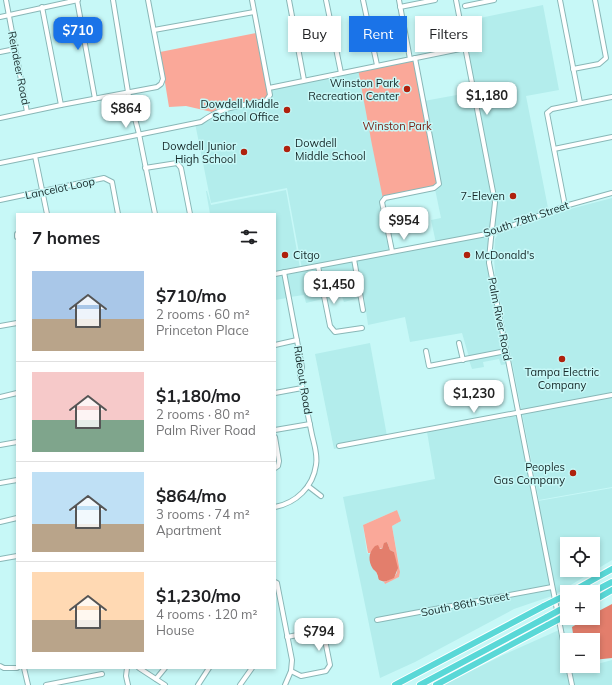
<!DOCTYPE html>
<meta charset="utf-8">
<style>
body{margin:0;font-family:Mulish,sans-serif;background:#f2f2f2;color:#202124;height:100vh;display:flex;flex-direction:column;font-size:15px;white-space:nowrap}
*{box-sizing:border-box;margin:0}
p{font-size:13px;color:#757577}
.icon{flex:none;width:22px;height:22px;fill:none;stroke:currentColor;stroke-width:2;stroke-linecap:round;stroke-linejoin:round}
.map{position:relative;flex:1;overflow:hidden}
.panel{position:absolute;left:16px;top:213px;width:260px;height:456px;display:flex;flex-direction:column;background:#fff;border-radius:0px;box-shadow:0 2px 6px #0003}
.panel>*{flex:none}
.banner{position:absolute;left:288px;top:16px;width:264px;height:36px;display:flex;gap:8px}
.buttons{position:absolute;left:560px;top:537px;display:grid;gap:8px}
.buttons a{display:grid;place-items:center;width:40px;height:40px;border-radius:0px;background:#fff;box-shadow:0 2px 6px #0003;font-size:20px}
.price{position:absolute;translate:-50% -34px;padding:0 9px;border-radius:8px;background:#fff;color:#222;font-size:13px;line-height:26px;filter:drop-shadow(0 1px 2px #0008)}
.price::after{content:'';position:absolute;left:50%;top:24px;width:12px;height:9px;margin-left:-6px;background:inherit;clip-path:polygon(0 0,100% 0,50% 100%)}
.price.selected{background:#1a73e8;color:#fff}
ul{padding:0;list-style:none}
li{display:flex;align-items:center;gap:12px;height:100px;padding:0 16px}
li+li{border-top:1px solid #e0e0e0}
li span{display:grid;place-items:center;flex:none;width:112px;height:80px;border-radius:0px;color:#555}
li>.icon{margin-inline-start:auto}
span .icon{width:48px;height:48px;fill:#fffc;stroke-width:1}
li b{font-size:17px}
h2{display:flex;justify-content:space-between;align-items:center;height:48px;padding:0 16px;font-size:17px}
.chip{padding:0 14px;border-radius:0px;background:#fff;box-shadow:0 2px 6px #0003;font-size:14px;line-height:36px}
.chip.selected{background:#1a73e8;color:#fff}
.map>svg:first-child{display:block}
.built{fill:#b3edec;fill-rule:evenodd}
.green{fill:#faa899}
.water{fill:#e37e6c}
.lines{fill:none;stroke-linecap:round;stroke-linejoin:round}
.minor-casing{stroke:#89b7b7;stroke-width:6}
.highway-casing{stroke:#fff;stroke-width:8}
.minor{stroke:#fff;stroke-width:4}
.highway{stroke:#59d8d7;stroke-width:6}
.highway-bridge-casing{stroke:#fff;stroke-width:8;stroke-linecap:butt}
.highway-bridge{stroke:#59d8d7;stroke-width:6}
.poi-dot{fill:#af210d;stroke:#c7f8f7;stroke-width:1.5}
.labels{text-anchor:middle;stroke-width:3;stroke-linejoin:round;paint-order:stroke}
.street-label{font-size:11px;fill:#162828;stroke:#c7f8f7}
.poi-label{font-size:11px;fill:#162828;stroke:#c7f8f7;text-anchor:end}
.park-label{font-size:11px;fill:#7b2114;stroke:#c7f8f7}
</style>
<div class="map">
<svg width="612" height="685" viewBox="0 0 612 685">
<rect width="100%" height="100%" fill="#c7f8f7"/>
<g class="built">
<polygon points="543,5 559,90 526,96 549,213 493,231 496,201 461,22"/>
<polygon points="358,69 385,198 382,202 392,251 302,269 287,188 211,203 195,123 269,88"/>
<polygon points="473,92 494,202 491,233 436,243 431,220 441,218 435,189 440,184 424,101"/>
<polygon points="286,190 300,268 275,272 275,214 210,214 206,191 207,191 211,205"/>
<polygon points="612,198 612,487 539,500 495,275 494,257 495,239 498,234 574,208"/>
<polygon points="490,235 488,241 487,263 504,350 469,357 462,333 410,342 405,317 368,325 364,297 363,297 356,260"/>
<polygon points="352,261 359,298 344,302 341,294 326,298 320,267"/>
<polygon points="317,268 323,299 306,303 304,295 290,297 286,273"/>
<polygon points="282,274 287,298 275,300 275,275"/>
<polygon points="370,343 387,436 338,445 338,448 334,449 315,354"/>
<polygon points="505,353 507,364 501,365 499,359 483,362 484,367 472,369 469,360"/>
<path d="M517,416L550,586L375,619V622L551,589L552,596L514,609L415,662L380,678L343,497L435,479L427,432ZM397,510L399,522L392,526L400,570L399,577L385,584L384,582L380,581L378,577L370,554L367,553L363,525Z"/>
<path d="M612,488V560L556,594L538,501ZM567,544H593V570H567Z"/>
<polygon points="559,630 570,685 443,685 503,655"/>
<polygon points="612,660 612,685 574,685 570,666 577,666 579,669"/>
</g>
<g class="green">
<polygon points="256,33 268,95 265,99 223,107 212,112 186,106 169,107 160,52"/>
<polygon points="414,59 437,186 383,199 372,145 358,69"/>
<path d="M397,510L401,521L392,526L400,572L399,577L385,584L384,582C405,574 395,568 394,552L390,550L387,542L383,546L382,549L379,548L370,553H368L363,525Z"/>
</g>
<g class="water">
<path d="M387,542L390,550L394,552L398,568L394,578C390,579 386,583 382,581C377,580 379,577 377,574C377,572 374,570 373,569C368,561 368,553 375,546L378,545L380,549H382L384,543Z"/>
<polygon points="612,604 612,658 593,660 593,640 574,640 572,627 587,618 593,618 593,614"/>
</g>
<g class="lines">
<defs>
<g id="minor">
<polyline points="6,0 27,112"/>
<polyline points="77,0 95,99"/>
<polyline points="113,0 128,92 139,134 155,214"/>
<polyline points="289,0 304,80"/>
<polyline points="326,0 341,73"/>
<polyline points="363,0 377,65"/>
<polyline points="399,0 410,59"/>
<path d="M456,0L495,202C493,222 490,242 489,263L567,661"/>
<polyline points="560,0 580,103"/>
<polyline points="465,6 494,0"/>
<polyline points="42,7 61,105"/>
<polyline points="400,7 435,0"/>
<polyline points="0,17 78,0"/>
<polyline points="154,30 254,12"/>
<polyline points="0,52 15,49"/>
<polyline points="573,69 599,64 606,58 595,0"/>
<polyline points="269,88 465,48"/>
<polyline points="0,118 61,105 157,87 161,84 163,79 148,0"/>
<polyline points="554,149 612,137"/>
<polyline points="35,156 47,214"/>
<path d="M0,163L201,122C223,106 240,106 266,101L270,95L252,0"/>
<polyline points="145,168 177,163 181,168 190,214"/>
<polyline points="0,200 104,178 112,182 118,214"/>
<polyline points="565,206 547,113 552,109 612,97"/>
<polyline points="17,234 17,237"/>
<polyline points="392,251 382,202 385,198 434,188 439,184 415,58"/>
<polyline points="354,259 363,310"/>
<polyline points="318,266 330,326 335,332 362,328"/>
<polyline points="275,274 492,233 565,206 612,193"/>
<polyline points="0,326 17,323"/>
<polyline points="459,343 463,360"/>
<polyline points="275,345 297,340"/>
<polyline points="426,351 429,366 506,351"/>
<polyline points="275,393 302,388"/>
<polyline points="0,397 17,393"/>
<polyline points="275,430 310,424"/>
<polyline points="275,437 279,461 278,466 275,468"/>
<polyline points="0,445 17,442"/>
<polyline points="339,446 612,395"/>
<polyline points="0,483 17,480"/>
<polyline points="308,486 321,496"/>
<path d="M275,507C296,503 313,487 316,465C318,455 314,444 312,435C308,415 304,396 300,376L302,367L284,272"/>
<polyline points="0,522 17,518"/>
<polyline points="0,559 17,556"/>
<polyline points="275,582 277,583 292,660 291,671 285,685"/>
<polyline points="377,620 552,587"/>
<polyline points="287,637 319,631 324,635 330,665 326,671 301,676 291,671"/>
<polyline points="0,666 4,668 17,668"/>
<polyline points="568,666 572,685"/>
<polyline points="24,668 28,685"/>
<polyline points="127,668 126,676 128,685"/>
<polyline points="139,668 165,685"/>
<polyline points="156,679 165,668"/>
<polyline points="46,685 102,674"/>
<polyline points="198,685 209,668"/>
<polyline points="240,685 252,668"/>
</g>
<g id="highway">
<polyline points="571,592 612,569"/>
<polyline points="593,592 612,582"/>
<polyline points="593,601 612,590"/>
<polyline points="395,685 544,606"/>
<polyline points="420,685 547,617"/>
<polyline points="436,685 548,625"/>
</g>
</defs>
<use href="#minor" class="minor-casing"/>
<use href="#highway" class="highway-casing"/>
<use href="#minor" class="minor"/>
<use href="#highway" class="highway"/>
<defs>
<g id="highway-bridge">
<polyline points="544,606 566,595"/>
<polyline points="547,617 567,606"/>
<polyline points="548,625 567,615"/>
</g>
</defs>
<use href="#highway-bridge" class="highway-bridge-casing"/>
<use href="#highway-bridge" class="highway-bridge"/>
</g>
<g class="poi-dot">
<circle cx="407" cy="89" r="4"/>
<circle cx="287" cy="110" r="4"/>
<circle cx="287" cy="149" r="4"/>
<circle cx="244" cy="152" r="4"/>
<circle cx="513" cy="196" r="4"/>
<circle cx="285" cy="255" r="4"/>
<circle cx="467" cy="255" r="4"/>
<circle cx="562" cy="359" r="4"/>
<circle cx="573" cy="473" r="4"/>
</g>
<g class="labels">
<g class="street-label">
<text transform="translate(19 68) rotate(79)" y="4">Reindeer Road</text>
<text transform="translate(60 188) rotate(-12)" y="4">Lancelot Loop</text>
<text transform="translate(526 219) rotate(-19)" y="4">South 78th Street</text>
<text transform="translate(500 319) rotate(79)" y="4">Palm River Road</text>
<text transform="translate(303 380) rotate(81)" y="4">Rideout Road</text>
<text transform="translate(465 604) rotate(-11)" y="4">South 86th Street</text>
</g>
<g class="poi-label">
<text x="399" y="87">Winston Park<tspan x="399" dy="13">Recreation Center</tspan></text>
<text x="279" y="108">Dowdell Middle<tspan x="279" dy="13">School Office</tspan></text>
<text x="295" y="147" text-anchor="start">Dowdell<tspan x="295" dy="13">Middle School</tspan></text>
<text x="236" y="150">Dowdell Junior<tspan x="236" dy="13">High School</tspan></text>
<text x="505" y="200">7-Eleven</text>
<text x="293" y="259" text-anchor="start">Citgo</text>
<text x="475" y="259" text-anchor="start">McDonald's</text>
<text x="562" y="376" text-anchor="middle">Tampa Electric<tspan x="562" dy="13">Company</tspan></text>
<text x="565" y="471">Peoples<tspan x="565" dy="13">Gas Company</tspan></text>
</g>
<g class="park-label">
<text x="397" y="130">Winston Park</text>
</g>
</g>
</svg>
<div class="buttons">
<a><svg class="icon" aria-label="locate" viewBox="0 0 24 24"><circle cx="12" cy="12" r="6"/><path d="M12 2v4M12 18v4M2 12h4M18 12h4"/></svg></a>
<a>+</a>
<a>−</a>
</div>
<b class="price selected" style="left:78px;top:51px">$710</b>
<b class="price" style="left:487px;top:116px">$1,180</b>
<b class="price" style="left:126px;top:129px">$864</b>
<b class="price" style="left:404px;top:241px">$954</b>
<b class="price" style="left:334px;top:305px">$1,450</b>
<b class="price" style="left:474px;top:414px">$1,230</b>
<b class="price" style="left:319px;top:652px">$794</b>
<div class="banner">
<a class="chip">Buy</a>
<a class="chip selected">Rent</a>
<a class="chip">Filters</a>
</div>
<section class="panel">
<h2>7 homes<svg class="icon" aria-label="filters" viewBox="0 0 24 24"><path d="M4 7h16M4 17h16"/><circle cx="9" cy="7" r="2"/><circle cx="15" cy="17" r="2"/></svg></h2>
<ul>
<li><span style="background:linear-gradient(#a9c7e8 60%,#b9a48a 0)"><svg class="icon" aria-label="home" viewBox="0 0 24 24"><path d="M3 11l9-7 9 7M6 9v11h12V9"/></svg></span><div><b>$710/mo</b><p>2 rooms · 60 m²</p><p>Princeton Place</p></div></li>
<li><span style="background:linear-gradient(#f6c9c9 60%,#7fa58c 0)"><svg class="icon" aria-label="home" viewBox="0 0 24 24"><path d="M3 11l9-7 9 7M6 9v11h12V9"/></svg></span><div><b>$1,180/mo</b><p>2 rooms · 80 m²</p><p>Palm River Road</p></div></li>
<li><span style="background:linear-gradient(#bfe0f5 65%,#b9a48a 0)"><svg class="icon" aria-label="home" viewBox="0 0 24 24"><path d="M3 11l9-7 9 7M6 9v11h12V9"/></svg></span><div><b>$864/mo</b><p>3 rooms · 74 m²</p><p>Apartment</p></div></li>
<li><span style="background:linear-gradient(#ffd9b3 60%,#b9a48a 0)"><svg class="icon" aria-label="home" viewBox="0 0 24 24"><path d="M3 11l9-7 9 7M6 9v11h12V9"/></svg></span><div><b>$1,230/mo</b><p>4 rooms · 120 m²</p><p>House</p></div></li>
</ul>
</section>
</div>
